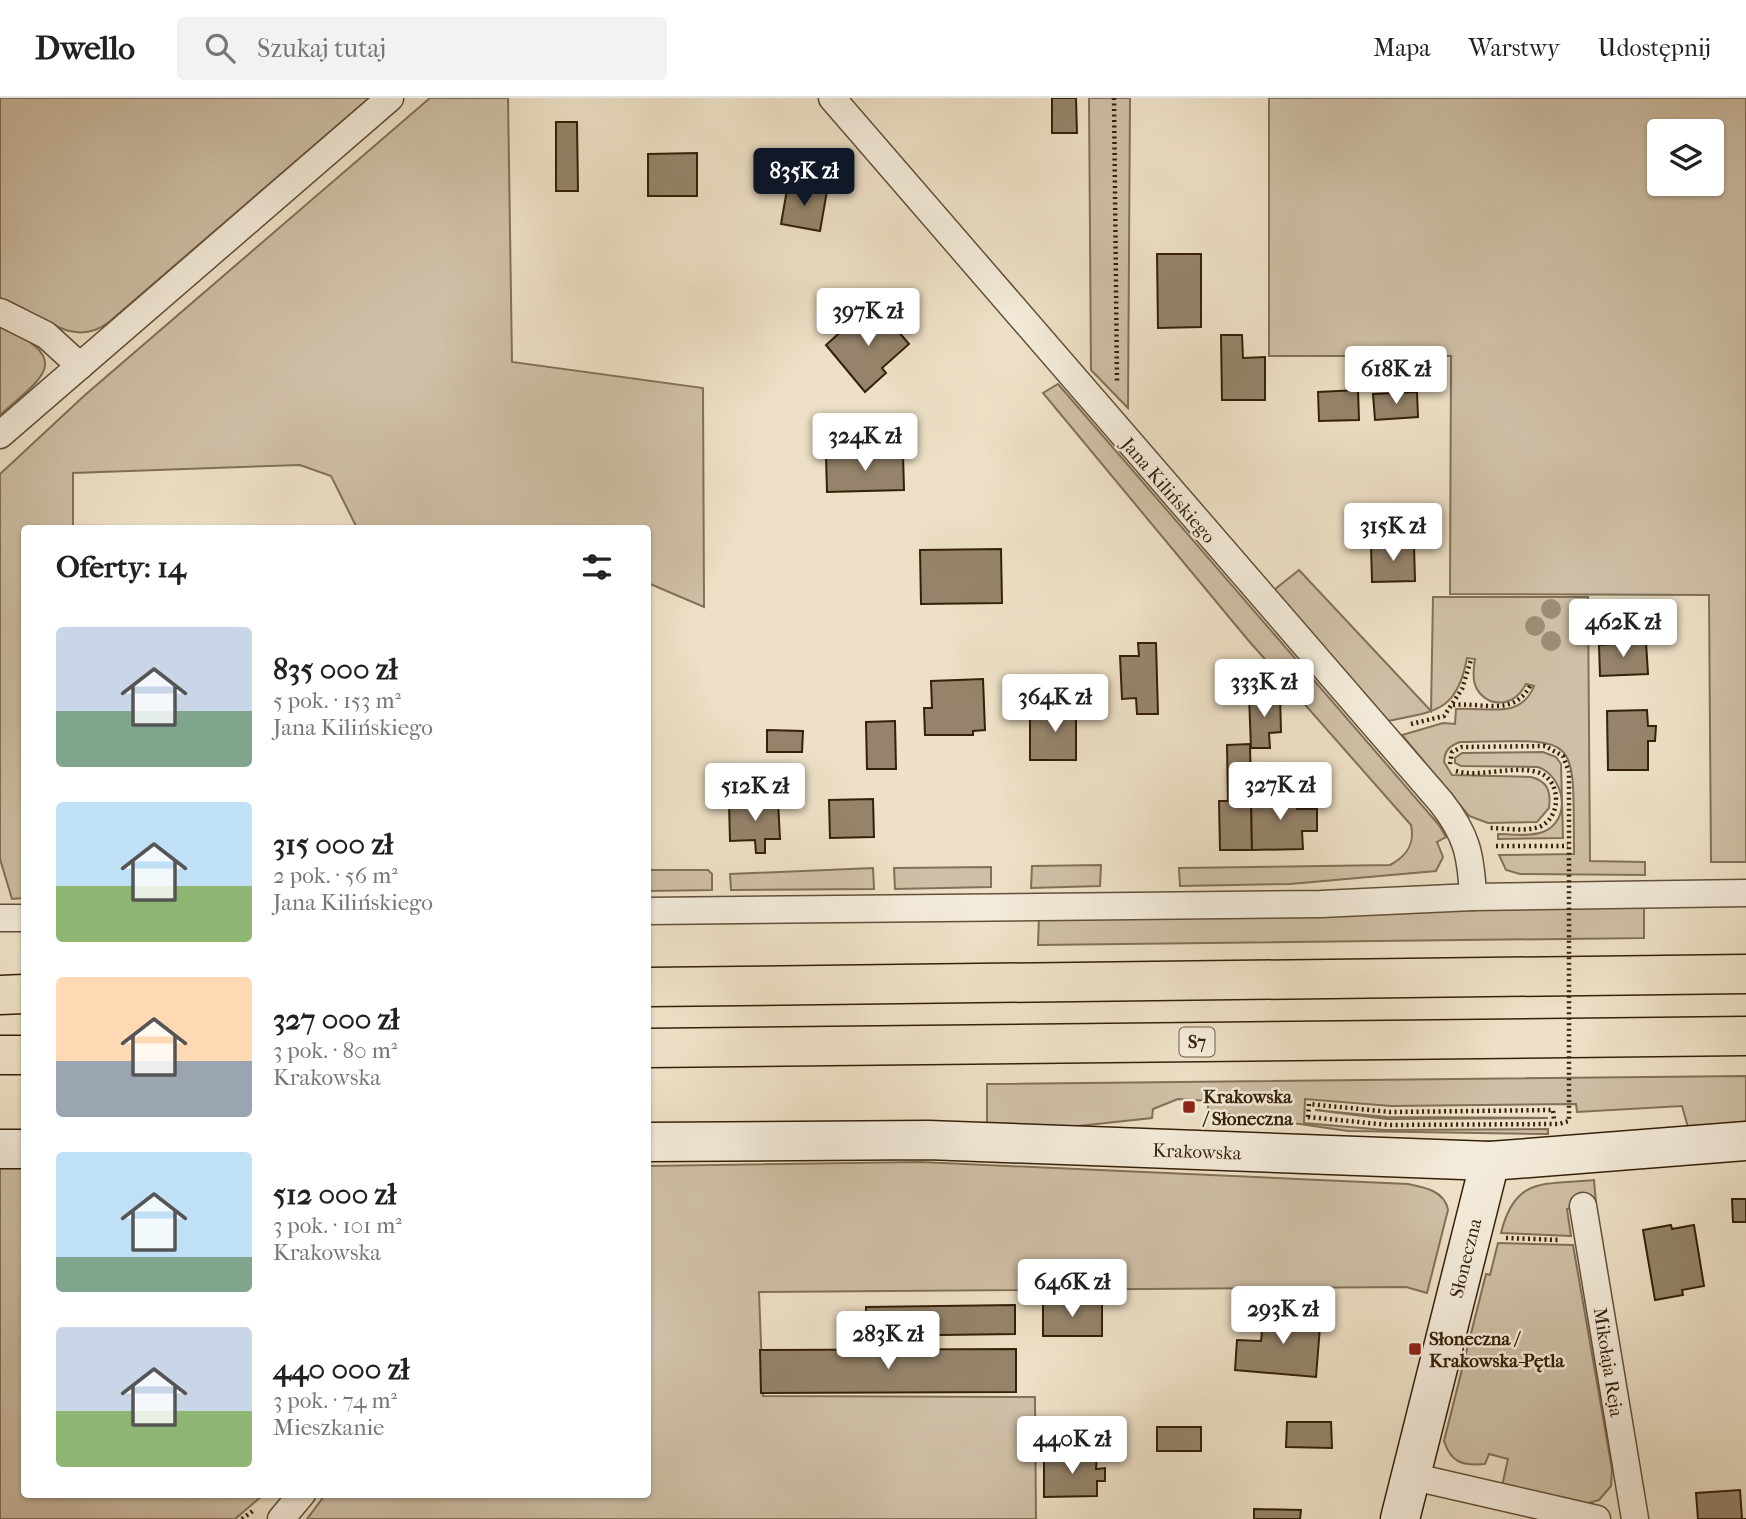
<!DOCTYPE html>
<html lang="pl">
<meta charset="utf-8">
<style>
body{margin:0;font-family:"IM FELL French Canon",serif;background:#f2f2f2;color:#222;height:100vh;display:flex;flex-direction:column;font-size:26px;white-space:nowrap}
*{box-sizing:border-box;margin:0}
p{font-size:23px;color:#767676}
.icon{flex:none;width:38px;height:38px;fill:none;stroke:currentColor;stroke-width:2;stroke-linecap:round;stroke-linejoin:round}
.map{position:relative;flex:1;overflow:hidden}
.details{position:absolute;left:21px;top:427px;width:630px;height:973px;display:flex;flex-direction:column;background:#fff;border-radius:7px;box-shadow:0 2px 5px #0004}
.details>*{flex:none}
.buttons{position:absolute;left:1647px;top:21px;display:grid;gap:14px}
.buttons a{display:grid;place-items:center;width:77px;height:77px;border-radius:7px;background:#fff;box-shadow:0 2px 5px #0004;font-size:35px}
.price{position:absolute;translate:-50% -60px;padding:0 16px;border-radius:7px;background:#fff;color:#222;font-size:23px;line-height:46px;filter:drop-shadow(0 2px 4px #0008)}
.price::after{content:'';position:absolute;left:50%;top:42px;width:21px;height:16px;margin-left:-10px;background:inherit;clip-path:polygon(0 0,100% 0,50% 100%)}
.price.current{background:#111827;color:#fff}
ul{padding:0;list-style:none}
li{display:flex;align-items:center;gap:21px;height:175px;padding:0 35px}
li span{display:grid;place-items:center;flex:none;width:196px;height:140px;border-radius:7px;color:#555}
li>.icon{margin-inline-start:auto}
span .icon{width:84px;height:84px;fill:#fffc;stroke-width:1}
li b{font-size:30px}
h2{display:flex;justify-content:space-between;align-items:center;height:84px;padding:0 35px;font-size:30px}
header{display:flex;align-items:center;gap:42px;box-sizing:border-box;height:98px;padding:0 35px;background:#fff;border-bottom:2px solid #e0e0e0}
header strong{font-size:33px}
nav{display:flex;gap:38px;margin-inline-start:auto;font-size:24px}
.search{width:490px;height:63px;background:#f2f2f2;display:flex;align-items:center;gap:18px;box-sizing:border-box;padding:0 24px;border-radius:7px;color:#767676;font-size:26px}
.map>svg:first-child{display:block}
.green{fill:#cebfa6;stroke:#827057;stroke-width:2;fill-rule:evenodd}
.building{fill:#95846b;stroke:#352008;stroke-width:2}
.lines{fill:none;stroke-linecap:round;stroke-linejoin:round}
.street-casing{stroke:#635038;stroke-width:29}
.secondary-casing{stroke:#352008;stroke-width:41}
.highway-casing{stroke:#352008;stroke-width:41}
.path{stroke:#352008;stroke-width:4.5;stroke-dasharray:2 3.5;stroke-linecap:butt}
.street{stroke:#f3ebda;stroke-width:26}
.secondary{stroke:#f3ebda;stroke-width:38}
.highway{stroke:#ede0c6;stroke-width:38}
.path-bridge{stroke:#352008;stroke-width:4.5;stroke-dasharray:2 3.5;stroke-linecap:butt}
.tree{fill:#9d8c74}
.poi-dot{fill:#8f2418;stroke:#f3ebda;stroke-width:2.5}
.labels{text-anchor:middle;stroke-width:5;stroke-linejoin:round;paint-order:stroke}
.shield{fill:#f3ebda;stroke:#6e5d47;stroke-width:2}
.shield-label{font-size:18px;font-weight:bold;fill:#352008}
.street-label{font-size:19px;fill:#352008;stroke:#f3ebda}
.poi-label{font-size:19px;font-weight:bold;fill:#352008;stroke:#f3ebda;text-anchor:start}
</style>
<header>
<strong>Dwello</strong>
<div class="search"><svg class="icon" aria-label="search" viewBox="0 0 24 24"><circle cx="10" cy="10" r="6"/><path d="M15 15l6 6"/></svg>Szukaj tutaj</div>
<nav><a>Mapa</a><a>Warstwy</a><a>Udostępnij</a></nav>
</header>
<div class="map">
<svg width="1746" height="1421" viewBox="0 0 1746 1421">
<rect width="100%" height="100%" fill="#ede0c6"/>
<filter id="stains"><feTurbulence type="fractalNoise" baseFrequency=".00286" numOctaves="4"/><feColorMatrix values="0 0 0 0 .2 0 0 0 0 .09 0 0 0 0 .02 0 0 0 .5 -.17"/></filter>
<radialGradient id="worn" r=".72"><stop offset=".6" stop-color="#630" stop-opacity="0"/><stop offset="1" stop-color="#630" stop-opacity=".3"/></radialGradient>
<g class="green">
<path d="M0,0H369L109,224C71,254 37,211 0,200Z"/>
<polygon points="430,0 508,0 512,264 703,290 704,509 648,485 648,430 357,430 331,378 300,367 73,375 73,430 24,430 24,793 23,800 12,801 0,761 0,376 85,297"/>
<polygon points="1089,0 1130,0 1128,310 1091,272"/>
<path d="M1269,0H1746V764H1711L1709,497L1450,496L1451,258H1269ZM1659,33H1712V86H1659Z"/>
<path d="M0,227C72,262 47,276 0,317Z"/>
<path d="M1058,286L1439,727L1446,739L1437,744L1443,759L1436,773L1290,786L1180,788L1179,770L1390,767C1407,758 1415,746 1411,727L1248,542L1043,295Z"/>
<path d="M1299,472L1431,613L1433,499H1588L1590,763L1645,764V777L1520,776L1506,772L1499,757L1574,756C1573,633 1582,642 1460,644C1449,648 1445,652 1444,664L1452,677L1531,679C1548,683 1551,694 1549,710L1537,724L1488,725L1469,718L1402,637L1443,625L1455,626L1456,611C1486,608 1520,623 1534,588L1526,586C1518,601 1507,608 1490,603C1472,594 1472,579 1475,561L1467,560C1457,614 1436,613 1388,623L1274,492Z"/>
<path d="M1543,654L1556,659L1561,666L1563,740L1498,741V736C1512,736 1530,739 1543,734C1573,722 1564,678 1538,669L1461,668L1455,665V660L1462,655Z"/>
<polygon points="1101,767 1100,788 1031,790 1032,768"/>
<polygon points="991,769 991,789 895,791 894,770"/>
<polygon points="873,770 874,791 731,792 730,776"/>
<polygon points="648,772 708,772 712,776 712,792 648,793"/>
<polygon points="1644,805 1644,840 1038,847 1039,817 1445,813"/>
<polygon points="1746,978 1746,1028 1689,1033 1682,1008 1577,1014 1576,1006 1391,1008 1305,1001 1304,1025 1385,1032 1548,1031 1548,1036 1348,1033 1208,1013 1208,1003 1178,1001 1153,1011 1152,1020 1041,1032 987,1030 987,986"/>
<polygon points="1315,1012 1387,1019 1548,1020 1387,1021"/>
<path d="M921,1064L1408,1086C1424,1089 1445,1093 1448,1112L1427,1195L1406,1189L759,1194L763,1298L1035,1299L1036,1421H307L325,1397L648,1396V1068Z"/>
<polygon points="24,1066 24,1396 263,1397 235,1421 0,1421 0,1067"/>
<path d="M1594,1082L1596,1105L1567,1111L1571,1138L1501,1135C1515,1078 1544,1087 1594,1082Z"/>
<path d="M1498,1145L1573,1147L1612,1371L1611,1388L1599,1402L1582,1407L1502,1388L1508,1361L1489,1356L1485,1366C1463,1368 1451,1365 1444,1343L1486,1176L1490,1177Z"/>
</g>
<g class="building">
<polygon points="1052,0 1076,0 1077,35 1052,35"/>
<polygon points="556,24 577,24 578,93 556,93"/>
<polygon points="697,55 697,98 648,98 648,56"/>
<polygon points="788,86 827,93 820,133 781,126"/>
<polygon points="1157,156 1201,156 1201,229 1158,230"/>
<polygon points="878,210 909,246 882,270 886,275 865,294 826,247 856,220 861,225"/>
<polygon points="1221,237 1242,237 1243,260 1265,259 1265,302 1222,302"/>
<polygon points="1358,292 1359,322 1319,323 1318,294"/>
<polygon points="1417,294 1418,319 1375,322 1373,296"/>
<polygon points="903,356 904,392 827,394 826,358"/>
<polygon points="1371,447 1414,447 1415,483 1372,484"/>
<polygon points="1001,451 1002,505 921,506 920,452"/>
<polygon points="1646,544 1648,576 1600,578 1599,547"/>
<polygon points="1138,545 1156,545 1158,616 1137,616 1136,600 1122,601 1120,558 1139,558"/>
<polygon points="983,581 985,632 973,633 973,637 925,637 924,610 932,610 931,583"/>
<polygon points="1280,596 1281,634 1269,635 1270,650 1251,650 1249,597"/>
<polygon points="1061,602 1081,602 1081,616 1076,617 1076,662 1030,662 1030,616 1061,617"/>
<polygon points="1647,612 1648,628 1656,628 1655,643 1648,643 1648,672 1608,672 1607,613"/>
<polygon points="895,623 896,671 867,671 866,624"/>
<polygon points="767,632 803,633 802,654 767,654"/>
<polygon points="1250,646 1252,752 1220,752 1219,703 1228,703 1227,647"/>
<polygon points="1251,695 1297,695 1297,711 1317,711 1317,733 1302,733 1303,751 1252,752"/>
<polygon points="873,701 874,739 830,740 829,702"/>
<polygon points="778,703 780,741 765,741 765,755 756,755 755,742 730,743 729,705"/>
<polygon points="1732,1101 1746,1101 1746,1124 1733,1124"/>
<polygon points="1671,1127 1672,1131 1694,1127 1704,1188 1682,1192 1683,1197 1655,1202 1643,1132"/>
<rect x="1043" y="1204" width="59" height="34"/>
<polygon points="1015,1207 1015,1236 866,1238 866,1209"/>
<polygon points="1264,1213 1321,1216 1316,1279 1235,1272 1237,1242 1261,1243"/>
<polygon points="1016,1251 1016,1294 761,1295 760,1252"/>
<polygon points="1287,1324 1331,1324 1332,1350 1286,1349"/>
<rect x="1157" y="1329" width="44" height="24"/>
<polygon points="1044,1357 1097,1357 1096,1371 1105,1370 1105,1383 1097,1383 1097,1398 1044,1399"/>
<polygon points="1740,1392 1742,1421 1746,1421 1698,1421 1696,1395"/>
<polygon points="1254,1411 1301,1412 1300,1421 1254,1421"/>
</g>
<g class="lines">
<defs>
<g id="street">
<path d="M832,0L1441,704C1467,737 1471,757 1473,799"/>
<polyline points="0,214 46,237 80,268"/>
<polyline points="0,337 390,0"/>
<polyline points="648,813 1321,806 1473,799 1746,795"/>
<polyline points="0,820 24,820"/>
<polyline points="1583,1108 1635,1421"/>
<polyline points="1410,1378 1597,1421"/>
<polyline points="281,1421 302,1396"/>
</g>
<g id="secondary">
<polyline points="648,1044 928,1042 1490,1063 1746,1043"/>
<polyline points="0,1051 24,1051"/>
<polyline points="1400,1421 1490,1063"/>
</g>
<g id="highway">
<polyline points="648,889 1746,876"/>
<polyline points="0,897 24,896"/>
<polyline points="648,950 1746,938"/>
<polyline points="0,957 24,957"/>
</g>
</defs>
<use href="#street" class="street-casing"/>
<use href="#secondary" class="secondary-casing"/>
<use href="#highway" class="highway-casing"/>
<g class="path">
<polyline points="1114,0 1117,283"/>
<path d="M1453,607C1483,604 1513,619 1530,588"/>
<polyline points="1411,626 1444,618 1462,591 1471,562"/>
<polyline points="1450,666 1452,654 1462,649 1545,648 1563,658 1569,674"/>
<path d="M1456,673C1481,680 1511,667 1537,674C1562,681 1562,720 1539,729C1524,734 1505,730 1490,730"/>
<polyline points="1496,748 1568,748"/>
<polyline points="1308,1019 1309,1006 1390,1014 1553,1012 1554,1022"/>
<polyline points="1506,1140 1560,1142"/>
<polyline points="242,1421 254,1412"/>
</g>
<use href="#street" class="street"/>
<use href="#secondary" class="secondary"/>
<use href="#highway" class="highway"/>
<polyline class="path-bridge" points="1308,1019 1389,1027 1559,1026 1569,1023 1569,674"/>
</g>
<g class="tree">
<circle cx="1551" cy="511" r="10"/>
<circle cx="1535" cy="528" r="10"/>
<circle cx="1551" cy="543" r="10"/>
</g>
<g class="poi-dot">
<rect x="1182" y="1002" width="14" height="14" rx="3.5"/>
<rect x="1408" y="1244" width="14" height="14" rx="3.5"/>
</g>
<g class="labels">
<rect class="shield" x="1179.5" y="929.5" width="35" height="29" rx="5"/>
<g class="shield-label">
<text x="1197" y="950">S7</text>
</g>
<g class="street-label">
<text transform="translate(1169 392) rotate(49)" y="7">Jana Kilińskiego</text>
<text transform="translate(1197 1053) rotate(2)" y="7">Krakowska</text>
<text transform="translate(1465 1160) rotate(-76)" y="7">Słoneczna</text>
<text transform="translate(1609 1264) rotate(81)" y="7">Mikołaja Reja</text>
</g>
<g class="poi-label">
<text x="1203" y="1005">Krakowska<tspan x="1203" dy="22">/ Słoneczna</tspan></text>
<text x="1429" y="1247">Słoneczna /<tspan x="1429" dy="22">Krakowska-Pętla</tspan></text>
</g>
</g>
<rect width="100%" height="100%" filter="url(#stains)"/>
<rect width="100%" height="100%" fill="url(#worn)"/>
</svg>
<div class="buttons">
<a><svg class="icon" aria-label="layers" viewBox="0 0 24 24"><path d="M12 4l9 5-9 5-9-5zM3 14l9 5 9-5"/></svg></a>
</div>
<b class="price current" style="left:804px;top:110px">835K zł</b>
<b class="price" style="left:868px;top:250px">397K zł</b>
<b class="price" style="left:1396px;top:308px">618K zł</b>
<b class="price" style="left:865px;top:375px">324K zł</b>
<b class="price" style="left:1393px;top:465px">315K zł</b>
<b class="price" style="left:1623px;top:561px">462K zł</b>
<b class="price" style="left:1264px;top:621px">333K zł</b>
<b class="price" style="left:1055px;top:636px">364K zł</b>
<b class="price" style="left:1280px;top:724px">327K zł</b>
<b class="price" style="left:755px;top:725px">512K zł</b>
<b class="price" style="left:1072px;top:1221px">646K zł</b>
<b class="price" style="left:1283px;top:1248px">293K zł</b>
<b class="price" style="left:888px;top:1273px">283K zł</b>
<b class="price" style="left:1072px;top:1378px">440K zł</b>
<section class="details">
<h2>Oferty: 14<svg class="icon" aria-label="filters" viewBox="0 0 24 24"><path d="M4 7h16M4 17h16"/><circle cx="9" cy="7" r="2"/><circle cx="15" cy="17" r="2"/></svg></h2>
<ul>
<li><span style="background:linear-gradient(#c9d6e8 60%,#7fa58c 0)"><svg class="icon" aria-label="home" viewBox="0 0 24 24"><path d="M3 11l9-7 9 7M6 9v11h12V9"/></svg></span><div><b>835 000 zł</b><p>5 pok. · 153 m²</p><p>Jana Kilińskiego</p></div></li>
<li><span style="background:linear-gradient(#bfe0f5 60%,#8fb573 0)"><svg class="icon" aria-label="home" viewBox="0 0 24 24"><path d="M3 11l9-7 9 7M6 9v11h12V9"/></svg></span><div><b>315 000 zł</b><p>2 pok. · 56 m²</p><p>Jana Kilińskiego</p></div></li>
<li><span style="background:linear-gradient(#ffd9b3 60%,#9aa5b1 0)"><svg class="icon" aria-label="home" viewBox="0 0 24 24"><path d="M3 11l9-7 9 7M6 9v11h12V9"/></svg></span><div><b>327 000 zł</b><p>3 pok. · 80 m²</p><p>Krakowska</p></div></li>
<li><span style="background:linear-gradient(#bfe0f5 75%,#7fa58c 0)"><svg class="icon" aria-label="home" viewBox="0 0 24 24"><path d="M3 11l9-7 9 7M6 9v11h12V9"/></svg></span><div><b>512 000 zł</b><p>3 pok. · 101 m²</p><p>Krakowska</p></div></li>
<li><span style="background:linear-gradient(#c9d6e8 60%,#8fb573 0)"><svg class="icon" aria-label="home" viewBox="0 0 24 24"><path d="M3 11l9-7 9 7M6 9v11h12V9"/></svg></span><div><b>440 000 zł</b><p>3 pok. · 74 m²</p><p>Mieszkanie</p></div></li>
</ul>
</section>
</div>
